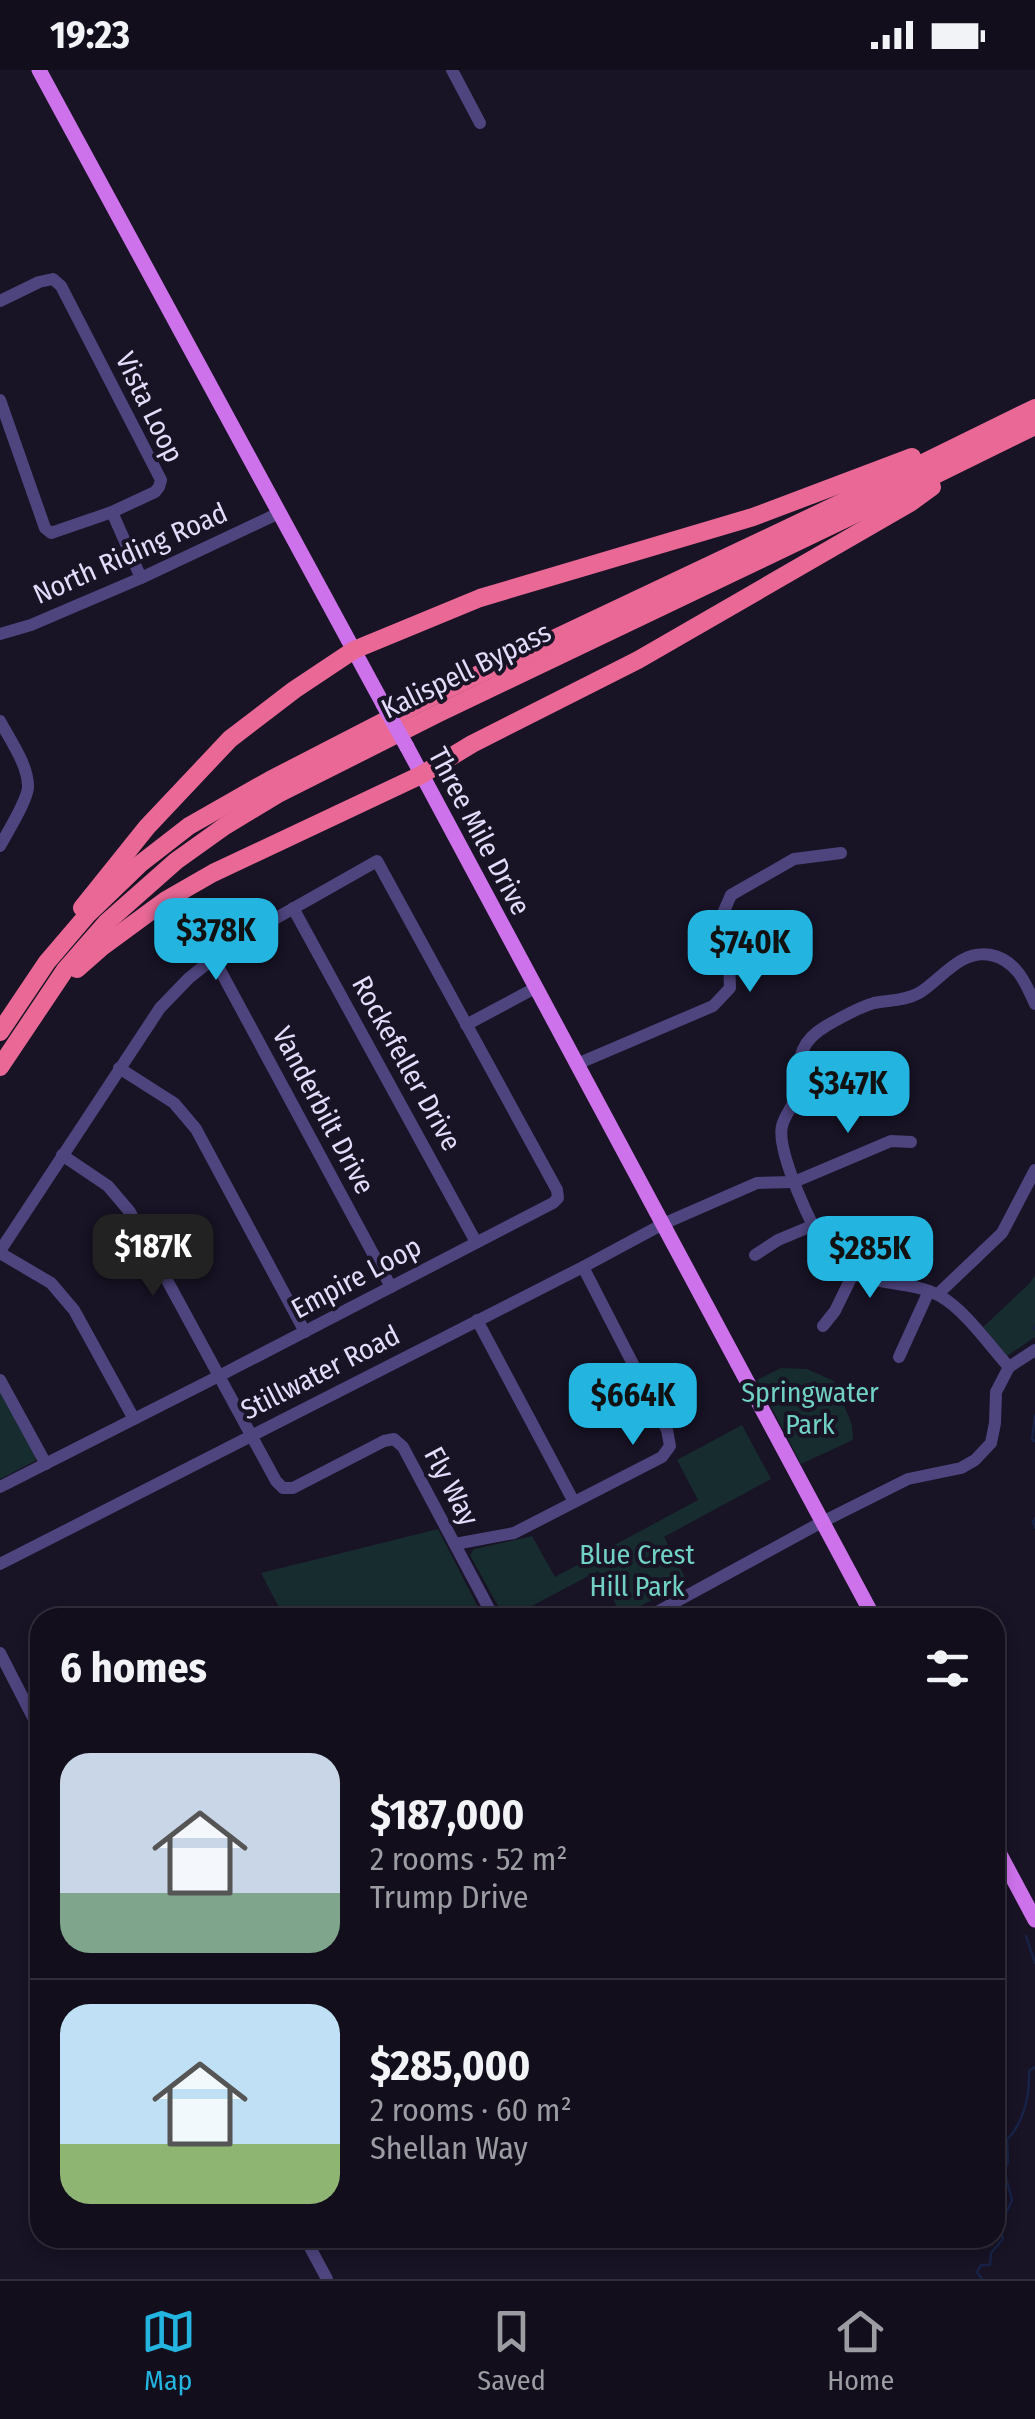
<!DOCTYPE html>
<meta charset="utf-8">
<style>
body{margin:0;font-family:"Fira Sans Condensed",sans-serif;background:#1b1725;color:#f1f3f6;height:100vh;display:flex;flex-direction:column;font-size:38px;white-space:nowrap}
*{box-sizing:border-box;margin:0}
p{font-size:32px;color:#9c9ca3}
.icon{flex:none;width:55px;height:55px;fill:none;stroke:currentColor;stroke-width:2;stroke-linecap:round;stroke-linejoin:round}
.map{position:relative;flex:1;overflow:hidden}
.side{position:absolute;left:30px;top:1538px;width:975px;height:640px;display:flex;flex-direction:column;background:#120e1c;border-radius:30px;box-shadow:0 5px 15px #0003,0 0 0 2px #312e3b}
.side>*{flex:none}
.price{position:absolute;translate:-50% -85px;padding:0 22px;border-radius:20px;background:#23b4e0;color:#111;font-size:32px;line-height:65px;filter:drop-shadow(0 2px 5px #0008)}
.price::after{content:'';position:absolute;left:50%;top:60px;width:30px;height:22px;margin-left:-15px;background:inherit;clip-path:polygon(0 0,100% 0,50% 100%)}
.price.selected{background:#222;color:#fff}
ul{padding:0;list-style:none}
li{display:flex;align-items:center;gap:30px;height:250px;padding:0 30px}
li+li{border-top:2px solid #312e3b}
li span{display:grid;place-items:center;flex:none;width:280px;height:200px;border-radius:30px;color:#555}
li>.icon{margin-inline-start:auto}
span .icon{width:120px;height:120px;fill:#fffc;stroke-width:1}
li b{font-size:42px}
h2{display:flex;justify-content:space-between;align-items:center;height:120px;padding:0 30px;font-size:42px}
.status{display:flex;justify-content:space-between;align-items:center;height:70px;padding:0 50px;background:#120e1c;direction:ltr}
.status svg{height:28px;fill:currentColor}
.dock{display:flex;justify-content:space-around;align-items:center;height:140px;border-top:2px solid #312e3b;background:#120e1c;font-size:28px;color:#9c9ca3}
.dock a{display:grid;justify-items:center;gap:5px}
.dock .selected{color:#23b4e0}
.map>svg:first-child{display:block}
.green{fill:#172c2e}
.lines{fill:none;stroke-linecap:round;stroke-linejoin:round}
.stream{stroke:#162346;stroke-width:2.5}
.minor{stroke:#4e447e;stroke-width:12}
.major{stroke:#cd72eb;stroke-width:15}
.highway{stroke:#e96895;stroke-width:18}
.major-bridge{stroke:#cd72eb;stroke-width:15}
.labels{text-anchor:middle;stroke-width:8;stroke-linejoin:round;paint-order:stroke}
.street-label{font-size:28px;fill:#e3dcfa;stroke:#181325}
.park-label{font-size:28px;fill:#71d1c5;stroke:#181325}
</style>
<div class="status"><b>19:23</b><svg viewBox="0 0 49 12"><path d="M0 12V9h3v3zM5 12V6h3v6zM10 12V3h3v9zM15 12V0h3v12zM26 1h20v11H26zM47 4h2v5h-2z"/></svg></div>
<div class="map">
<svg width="1035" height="2209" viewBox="0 0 1035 2209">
<rect width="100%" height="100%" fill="#181325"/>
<g class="green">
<polygon points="1035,1205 1035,1267 1007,1286 983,1257 1030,1213"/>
<polygon points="781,1298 807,1299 834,1311 852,1355 853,1370 801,1394 757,1310"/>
<polygon points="0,1320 37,1387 35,1391 0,1409"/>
<polygon points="742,1355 771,1409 664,1467 687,1511 622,1546 598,1501 511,1547 504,1547 470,1485 474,1479 532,1466 555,1507 698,1430 677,1390"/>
<polygon points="438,1459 479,1539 448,1548 284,1547 261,1503"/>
</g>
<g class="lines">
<g class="stream">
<polyline points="1034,1259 1035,1256"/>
<polyline points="1035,1345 1032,1370 1035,1371"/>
<polyline points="1035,1448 1033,1452 1035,1458"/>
<polyline points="1026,1866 1035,1893"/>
<path d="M982,2209L977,2202L981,2195H990L991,2183L1003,2169L997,2152L1004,2148L1012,2130L1004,2100L1008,2093L1007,2070C1024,2052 1030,2025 1029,2001L1035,1997"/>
</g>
<g class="minor">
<polyline points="452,0 480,53"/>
<polyline points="0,231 39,212 53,209 61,216 161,410 159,417 155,422 112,442 51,463 45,458 0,330"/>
<polyline points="112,442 141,508"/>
<polyline points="0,564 31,555 141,508 279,443"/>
<path d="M0,651C10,670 29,696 28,718C26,733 8,761 0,776"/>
<polyline points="293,838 476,1172"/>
<polyline points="213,887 391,1217"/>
<polyline points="466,955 537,917"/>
<polyline points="577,994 713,936 730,918 729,890 721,848 731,825 794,789 841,783"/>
<polyline points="119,998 174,1033 196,1059 305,1262"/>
<polyline points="62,1085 108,1116 130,1142 276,1411 283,1418 293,1418 384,1371 394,1369 403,1377 494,1548"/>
<polyline points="0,1181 160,938 189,908 234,872 377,791 557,1120 558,1128 553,1133 219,1306 0,1417"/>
<polyline points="0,1183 51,1213 74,1240 134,1349"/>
<polyline points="755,1185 778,1170 814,1155"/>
<polyline points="938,1224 1002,1163 1035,1100"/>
<polyline points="477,1250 574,1432"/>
<polyline points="823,1256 835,1241 853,1204"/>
<polyline points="899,1287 929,1221"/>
<path d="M1009,1297C989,1275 965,1240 940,1226C904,1206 855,1221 829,1183C813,1162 776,1080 782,1056C785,1043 796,1034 797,1021C800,991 796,974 826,956C840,948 859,937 874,933C889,930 905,931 919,923C942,909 960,879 991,885C1016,890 1026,913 1035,934"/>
<polyline points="0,1310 46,1394"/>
<polyline points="455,1474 514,1463 662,1387 670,1376 667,1360 583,1197"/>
<polyline points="0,1494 583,1197 663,1154 757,1113 794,1112 891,1071 911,1072"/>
<polyline points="646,1548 822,1452 908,1409 961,1398 975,1390 991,1373 995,1353 996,1322 1009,1297 1035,1280"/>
<polyline points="0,1583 40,1661"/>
<polyline points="305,2168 327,2209"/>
</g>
<g class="major">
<polyline points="39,0 383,634"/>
<polyline points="407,677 874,1548"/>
<polyline points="995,1775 1035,1850"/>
</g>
<g class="highway">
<polyline points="82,838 147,757 230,669 294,620 354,580 480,528 753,447 912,387"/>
<polyline points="77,899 102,877 166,830 213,803 421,705 472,674 638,590 910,433 932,417"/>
<polyline points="0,962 47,892 88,844 140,794 189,756 270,710 435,625 860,424 1035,338"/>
<polyline points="0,997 65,900 107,852 176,791 225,756 278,724 439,643 868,438 1035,356"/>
</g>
<polyline class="major-bridge" points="383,634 407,677"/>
</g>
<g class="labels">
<g class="street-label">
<text transform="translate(150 337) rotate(64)" y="10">Vista Loop</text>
<text transform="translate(130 483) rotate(-24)" y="10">North Riding Road</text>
<text transform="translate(466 600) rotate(-26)" y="10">Kalispell Bypass</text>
<text transform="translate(480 761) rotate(62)" y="10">Three Mile Drive</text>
<text transform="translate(407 993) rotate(61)" y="10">Rockefeller Drive</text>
<text transform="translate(324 1040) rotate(62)" y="10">Vanderbilt Drive</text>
<text transform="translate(356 1207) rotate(-28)" y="10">Empire Loop</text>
<text transform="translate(320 1302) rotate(-27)" y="10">Stillwater Road</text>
<text transform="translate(452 1416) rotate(62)" y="10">Fly Way</text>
</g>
<g class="park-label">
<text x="810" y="1332">Springwater<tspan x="810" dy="32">Park</tspan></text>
<text x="637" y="1494">Blue Crest<tspan x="637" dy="32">Hill Park</tspan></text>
</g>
</g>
</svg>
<b class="price" style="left:216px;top:913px">$378K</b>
<b class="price" style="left:750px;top:925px">$740K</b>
<b class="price" style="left:848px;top:1066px">$347K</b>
<b class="price selected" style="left:153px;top:1229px">$187K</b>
<b class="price" style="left:870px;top:1231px">$285K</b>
<b class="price" style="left:633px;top:1378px">$664K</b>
<section class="side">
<h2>6 homes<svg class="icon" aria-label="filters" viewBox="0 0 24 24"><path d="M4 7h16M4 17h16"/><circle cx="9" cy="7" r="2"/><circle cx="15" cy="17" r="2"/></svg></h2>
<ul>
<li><span style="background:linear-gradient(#c9d6e8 70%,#7fa58c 0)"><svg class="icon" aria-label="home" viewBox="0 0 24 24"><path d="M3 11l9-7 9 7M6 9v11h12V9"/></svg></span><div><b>$187,000</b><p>2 rooms · 52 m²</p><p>Trump Drive</p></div></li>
<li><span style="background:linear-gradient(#bfe0f5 70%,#8fb573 0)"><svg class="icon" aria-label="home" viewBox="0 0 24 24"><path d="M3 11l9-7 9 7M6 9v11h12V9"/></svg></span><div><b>$285,000</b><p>2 rooms · 60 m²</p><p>Shellan Way</p></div></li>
</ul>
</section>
</div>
<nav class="dock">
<a class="selected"><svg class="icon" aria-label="map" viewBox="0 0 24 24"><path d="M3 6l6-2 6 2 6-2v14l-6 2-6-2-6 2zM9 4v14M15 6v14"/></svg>Map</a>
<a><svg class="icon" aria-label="saved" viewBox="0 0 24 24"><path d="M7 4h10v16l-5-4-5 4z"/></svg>Saved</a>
<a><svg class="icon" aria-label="home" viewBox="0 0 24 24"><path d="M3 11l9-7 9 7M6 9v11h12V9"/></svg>Home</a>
</nav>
